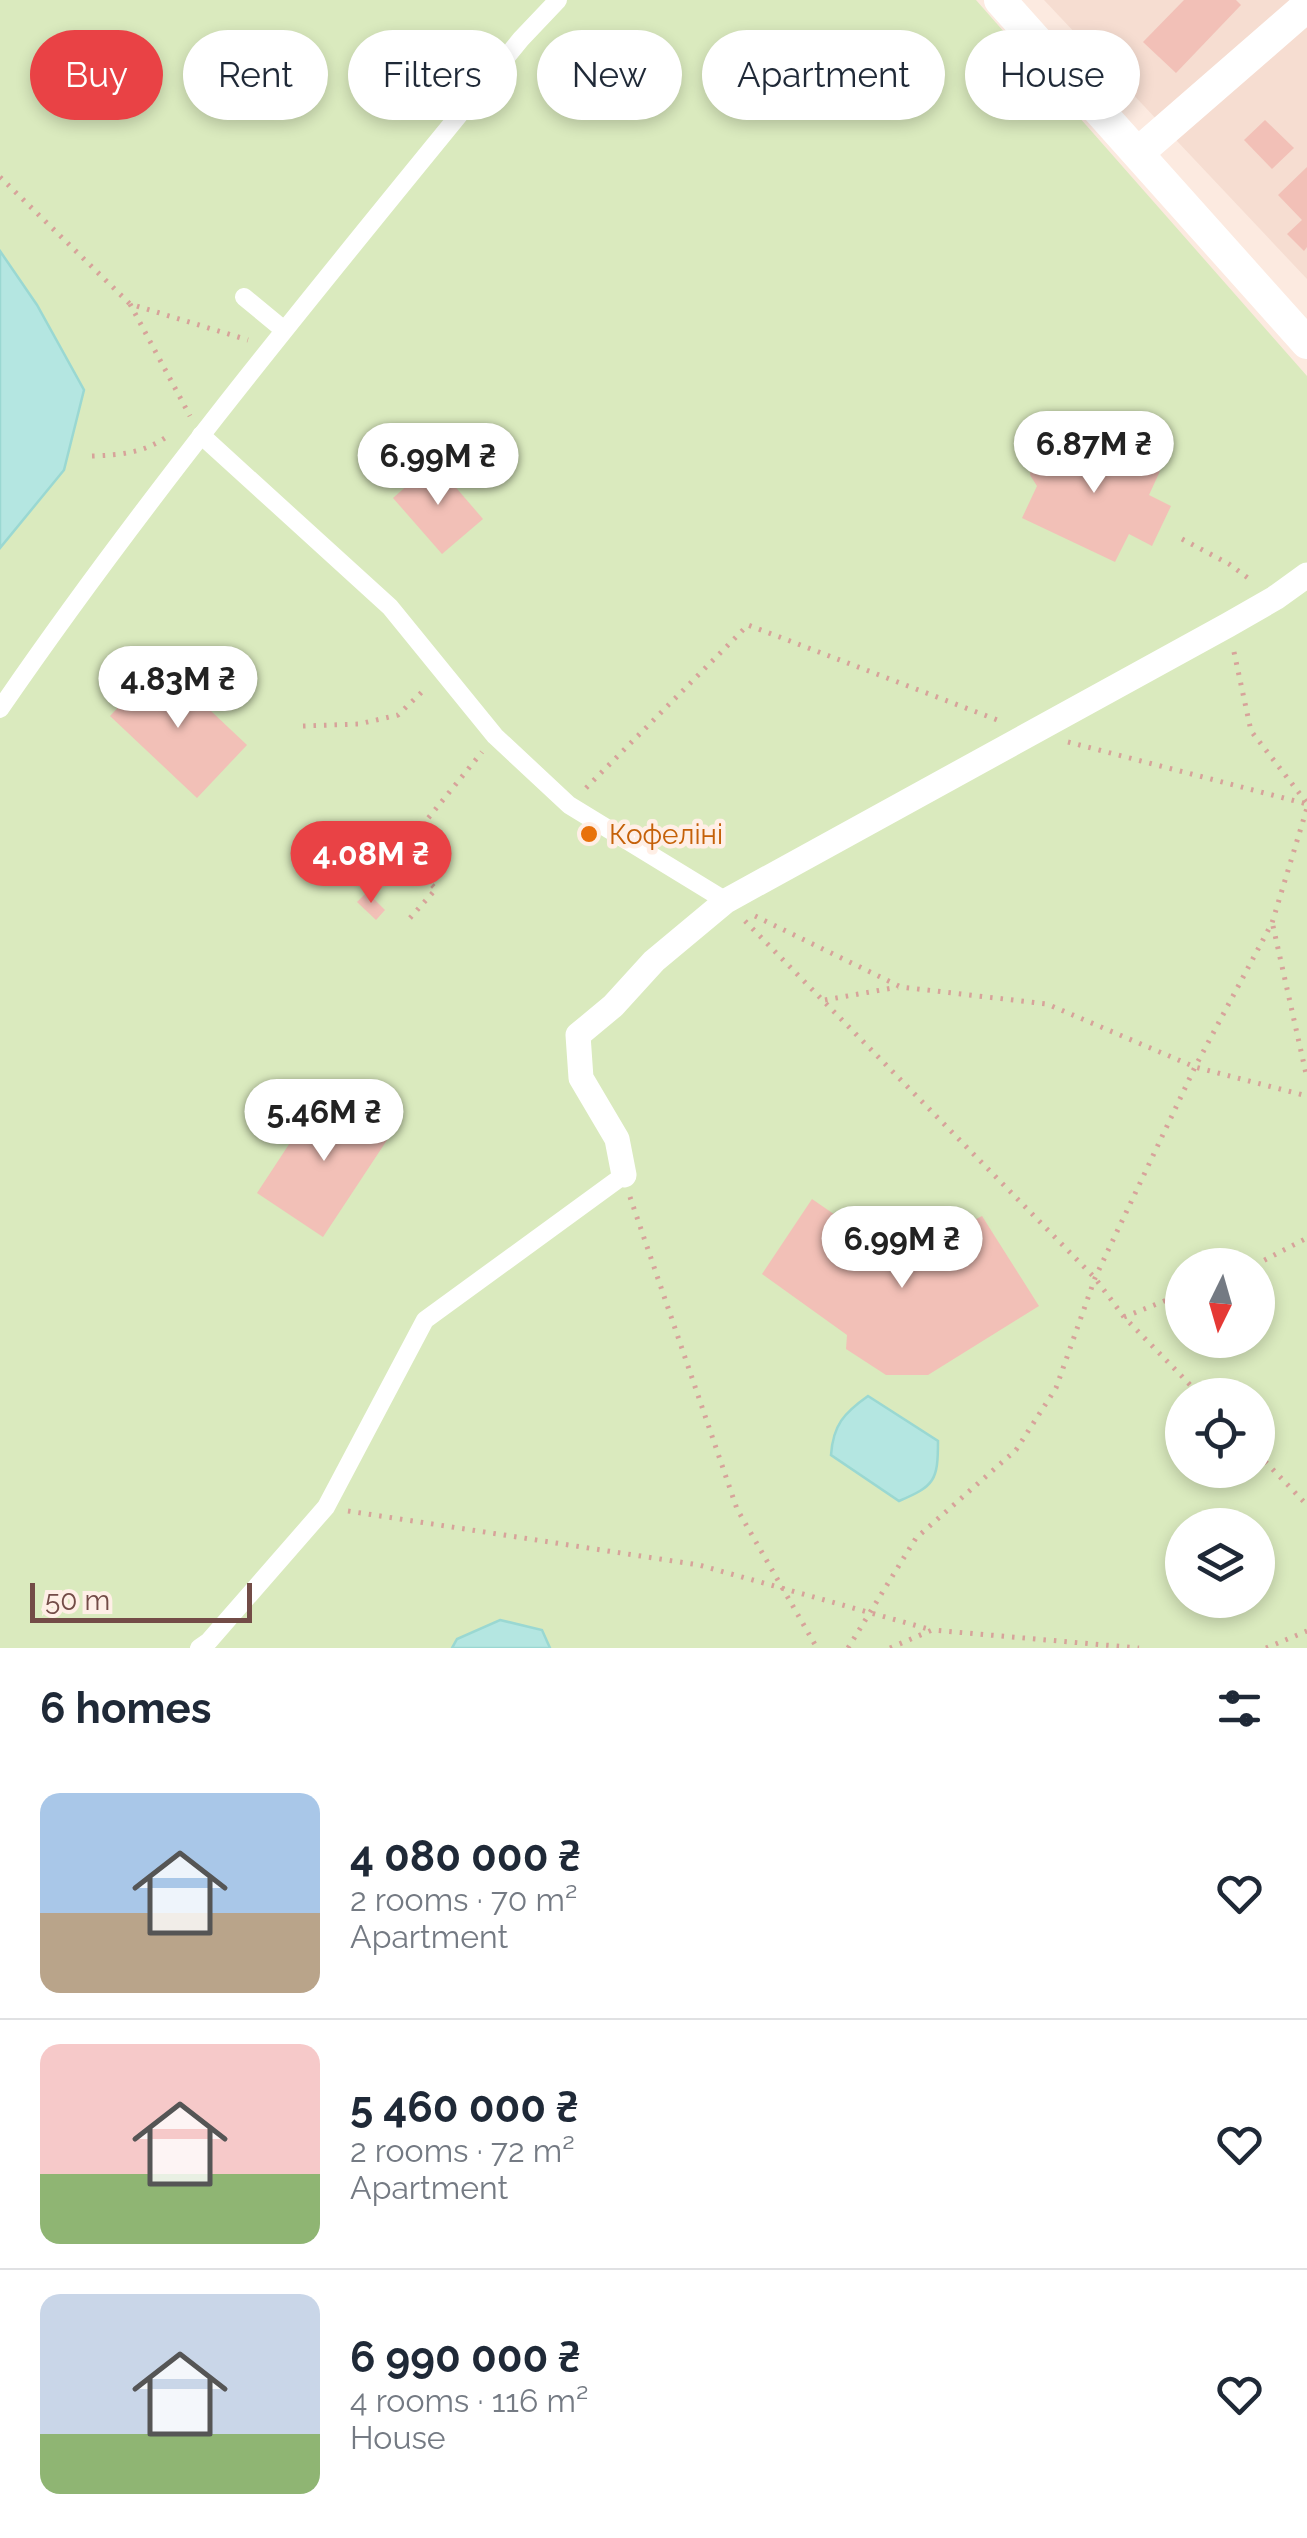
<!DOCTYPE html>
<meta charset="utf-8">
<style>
body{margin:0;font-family:Raleway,sans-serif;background:#f2f2f3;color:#1f2937;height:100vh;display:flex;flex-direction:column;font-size:38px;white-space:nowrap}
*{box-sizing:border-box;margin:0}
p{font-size:32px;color:#747a83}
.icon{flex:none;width:55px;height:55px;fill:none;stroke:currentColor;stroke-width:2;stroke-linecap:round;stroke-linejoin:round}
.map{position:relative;height:1648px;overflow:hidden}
.side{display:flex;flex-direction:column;background:#fff;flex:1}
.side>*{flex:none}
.banner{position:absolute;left:30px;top:30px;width:1248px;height:90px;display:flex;gap:20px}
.needle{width:65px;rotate:185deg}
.buttons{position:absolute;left:1165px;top:1248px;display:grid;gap:20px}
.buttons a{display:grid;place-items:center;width:110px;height:110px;border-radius:50%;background:#fff;box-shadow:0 5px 15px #0003;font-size:50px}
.scale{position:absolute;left:30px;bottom:25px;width:222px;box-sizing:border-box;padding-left:10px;border:5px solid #734c47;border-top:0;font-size:28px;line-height:35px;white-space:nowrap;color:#734c47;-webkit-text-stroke:8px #ffefe6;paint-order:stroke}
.price{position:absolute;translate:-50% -85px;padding:0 22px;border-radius:35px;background:#fff;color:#222;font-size:32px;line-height:65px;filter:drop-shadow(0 2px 5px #0008)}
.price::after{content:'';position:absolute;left:50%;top:60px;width:30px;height:22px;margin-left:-15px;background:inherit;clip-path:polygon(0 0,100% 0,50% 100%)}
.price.active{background:#e94245;color:#fff}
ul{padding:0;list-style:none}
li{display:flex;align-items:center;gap:30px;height:250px;padding:0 40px}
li+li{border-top:2px solid #e0e1e3}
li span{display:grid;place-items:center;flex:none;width:280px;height:200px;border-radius:20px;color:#555}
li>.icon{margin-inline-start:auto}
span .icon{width:120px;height:120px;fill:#fffc;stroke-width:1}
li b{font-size:42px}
h2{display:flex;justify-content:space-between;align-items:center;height:120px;padding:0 40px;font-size:42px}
.pill{padding:0 35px;border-radius:45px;background:#fff;box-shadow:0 5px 15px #0003;font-size:35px;line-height:90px}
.pill.active{background:#e94245;color:#fff}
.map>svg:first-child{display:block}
.residential{fill:#f6ddd1}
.green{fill:#daeabe;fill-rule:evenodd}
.water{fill:#b4e6e1;stroke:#9ad8d2;stroke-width:2.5}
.building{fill:#f2c0b7}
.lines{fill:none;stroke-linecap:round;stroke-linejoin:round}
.path{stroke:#d7a39a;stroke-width:5;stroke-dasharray:2.5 8;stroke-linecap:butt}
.service{stroke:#fff;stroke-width:18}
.pedestrian{stroke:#fff;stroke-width:25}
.minor{stroke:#fff;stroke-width:32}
.food-dot{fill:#e8710a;stroke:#ffefe6;stroke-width:4}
.labels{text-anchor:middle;stroke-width:9;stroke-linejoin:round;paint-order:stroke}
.food-label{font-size:28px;fill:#c56008;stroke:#ffefe6;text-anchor:start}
</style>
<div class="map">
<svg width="1307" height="1648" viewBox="0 0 1307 1648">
<rect width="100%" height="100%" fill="#fceae0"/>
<polygon class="residential" points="1044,0 1307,0 1307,279"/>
<path class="green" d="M0,0H976L1307,376V1648H0ZM1182,1265H1258V1340H1182ZM1182,1395H1258V1470H1182ZM1182,1525H1258V1600H1182Z"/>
<g class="water">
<polygon points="0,251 37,305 84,390 64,470 0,548"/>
<path d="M868,1396L938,1441C938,1480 935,1486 899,1501L831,1455C833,1425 844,1413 868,1396Z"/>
<polygon points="500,1620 542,1630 550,1648 452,1648 457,1639"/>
</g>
<g class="building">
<polygon points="1184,0 1236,0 1241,5 1176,73 1143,42"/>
<polygon points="1265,120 1294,148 1272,169 1244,140"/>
<polygon points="1307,167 1307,247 1304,251 1287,234 1302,220 1278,195"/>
<polygon points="1065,426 1160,471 1149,495 1171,506 1152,546 1129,534 1115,562 1022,518 1037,486 1030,475 1032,462 1041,450 1054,451"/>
<polygon points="434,462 483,519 442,554 393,498"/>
<polygon points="160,663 247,745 197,798 110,716"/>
<polygon points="367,892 385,910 376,920 357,902"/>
<polygon points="324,1091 391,1134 323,1237 257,1193"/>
<polygon points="812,1199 899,1259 982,1216 1039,1306 928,1375 886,1375 846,1349 847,1335 762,1274"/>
</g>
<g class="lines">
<g class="path">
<polyline points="0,177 130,304 248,340"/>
<polyline points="130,304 190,416"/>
<path d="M92,456C121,455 145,453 169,435"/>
<polyline points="1182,539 1229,564 1252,581"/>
<polyline points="1234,652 1251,731 1307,803"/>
<polyline points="303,726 359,724 398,715 427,687"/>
<polyline points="1068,742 1307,804"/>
<polyline points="586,788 748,625 1000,721"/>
<polyline points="755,916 901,987 1047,1004 1195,1067 1307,1096"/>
<polyline points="410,918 436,889 399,854 482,752"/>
<polyline points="745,921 1095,1278 1124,1317 1200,1395"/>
<polyline points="1273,926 1307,1078"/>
<polyline points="825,1000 898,987"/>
<polyline points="630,1197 737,1509 817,1648"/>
<polyline points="1255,1265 1307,1238"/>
<polyline points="1124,1317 1182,1294"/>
<polyline points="1258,1454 1307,1505"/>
<polyline points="348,1511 699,1565 932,1630"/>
<polyline points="848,1648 916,1538 1016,1450 1056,1388 1095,1278 1195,1067 1272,923 1307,808"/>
<polyline points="890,1648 932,1630 1139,1648"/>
<polyline points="1266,1648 1307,1631"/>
</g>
<g class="service">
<polyline points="244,297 284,330"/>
<polyline points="201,435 390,607 495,736 569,805 726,901"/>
<path d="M0,709C160,476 343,258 521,39L558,0"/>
<polyline points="199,1648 209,1641 326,1507 425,1320 624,1175"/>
</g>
<polyline class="pedestrian" points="624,1175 617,1139 581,1078 578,1035 613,1006 654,961 726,901 1228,625 1275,598 1307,575"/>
<g class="minor">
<polyline points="1000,0 1307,343"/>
<polyline points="1138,153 1307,6"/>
</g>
</g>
<circle class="food-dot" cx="589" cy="834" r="10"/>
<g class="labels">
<g class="food-label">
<text x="609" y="844">Кофеліні</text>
</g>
</g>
</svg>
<div class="buttons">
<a><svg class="needle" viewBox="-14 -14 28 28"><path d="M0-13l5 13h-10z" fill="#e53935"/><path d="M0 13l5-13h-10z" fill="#747a83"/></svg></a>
<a><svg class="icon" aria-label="locate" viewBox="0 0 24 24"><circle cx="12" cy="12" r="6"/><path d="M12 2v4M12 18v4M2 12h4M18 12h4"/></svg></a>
<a><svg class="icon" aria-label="layers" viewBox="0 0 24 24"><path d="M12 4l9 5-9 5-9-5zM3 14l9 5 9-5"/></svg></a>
</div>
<div class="scale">50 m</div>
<b class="price" style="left:1094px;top:496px">6.87M ₴</b>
<b class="price" style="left:438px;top:508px">6.99M ₴</b>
<b class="price" style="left:178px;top:731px">4.83M ₴</b>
<b class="price active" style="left:371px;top:906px">4.08M ₴</b>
<b class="price" style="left:324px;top:1164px">5.46M ₴</b>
<b class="price" style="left:902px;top:1291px">6.99M ₴</b>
<div class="banner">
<a class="pill active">Buy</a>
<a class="pill">Rent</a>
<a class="pill">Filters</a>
<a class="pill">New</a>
<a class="pill">Apartment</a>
<a class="pill">House</a>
</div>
</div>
<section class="side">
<h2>6 homes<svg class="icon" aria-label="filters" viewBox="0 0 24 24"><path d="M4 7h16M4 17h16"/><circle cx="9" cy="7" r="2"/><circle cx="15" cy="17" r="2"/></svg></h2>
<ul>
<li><span style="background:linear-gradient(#a9c7e8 60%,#b9a48a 0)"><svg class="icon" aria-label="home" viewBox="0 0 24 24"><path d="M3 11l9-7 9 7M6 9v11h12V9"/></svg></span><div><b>4 080 000 ₴</b><p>2 rooms · 70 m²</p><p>Apartment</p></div><svg class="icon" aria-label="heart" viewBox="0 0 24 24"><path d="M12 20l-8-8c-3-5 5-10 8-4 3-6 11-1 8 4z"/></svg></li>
<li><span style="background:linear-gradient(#f6c9c9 65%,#8fb573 0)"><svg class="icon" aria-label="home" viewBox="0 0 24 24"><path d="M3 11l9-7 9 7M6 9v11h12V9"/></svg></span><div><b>5 460 000 ₴</b><p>2 rooms · 72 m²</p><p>Apartment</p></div><svg class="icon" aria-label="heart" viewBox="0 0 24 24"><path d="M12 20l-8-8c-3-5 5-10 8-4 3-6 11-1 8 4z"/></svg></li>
<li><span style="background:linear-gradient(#c9d6e8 70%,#8fb573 0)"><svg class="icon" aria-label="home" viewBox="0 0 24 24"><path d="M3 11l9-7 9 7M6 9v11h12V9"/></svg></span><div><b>6 990 000 ₴</b><p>4 rooms · 116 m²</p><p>House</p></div><svg class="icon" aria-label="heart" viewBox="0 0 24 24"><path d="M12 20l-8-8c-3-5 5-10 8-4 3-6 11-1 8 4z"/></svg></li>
</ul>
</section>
